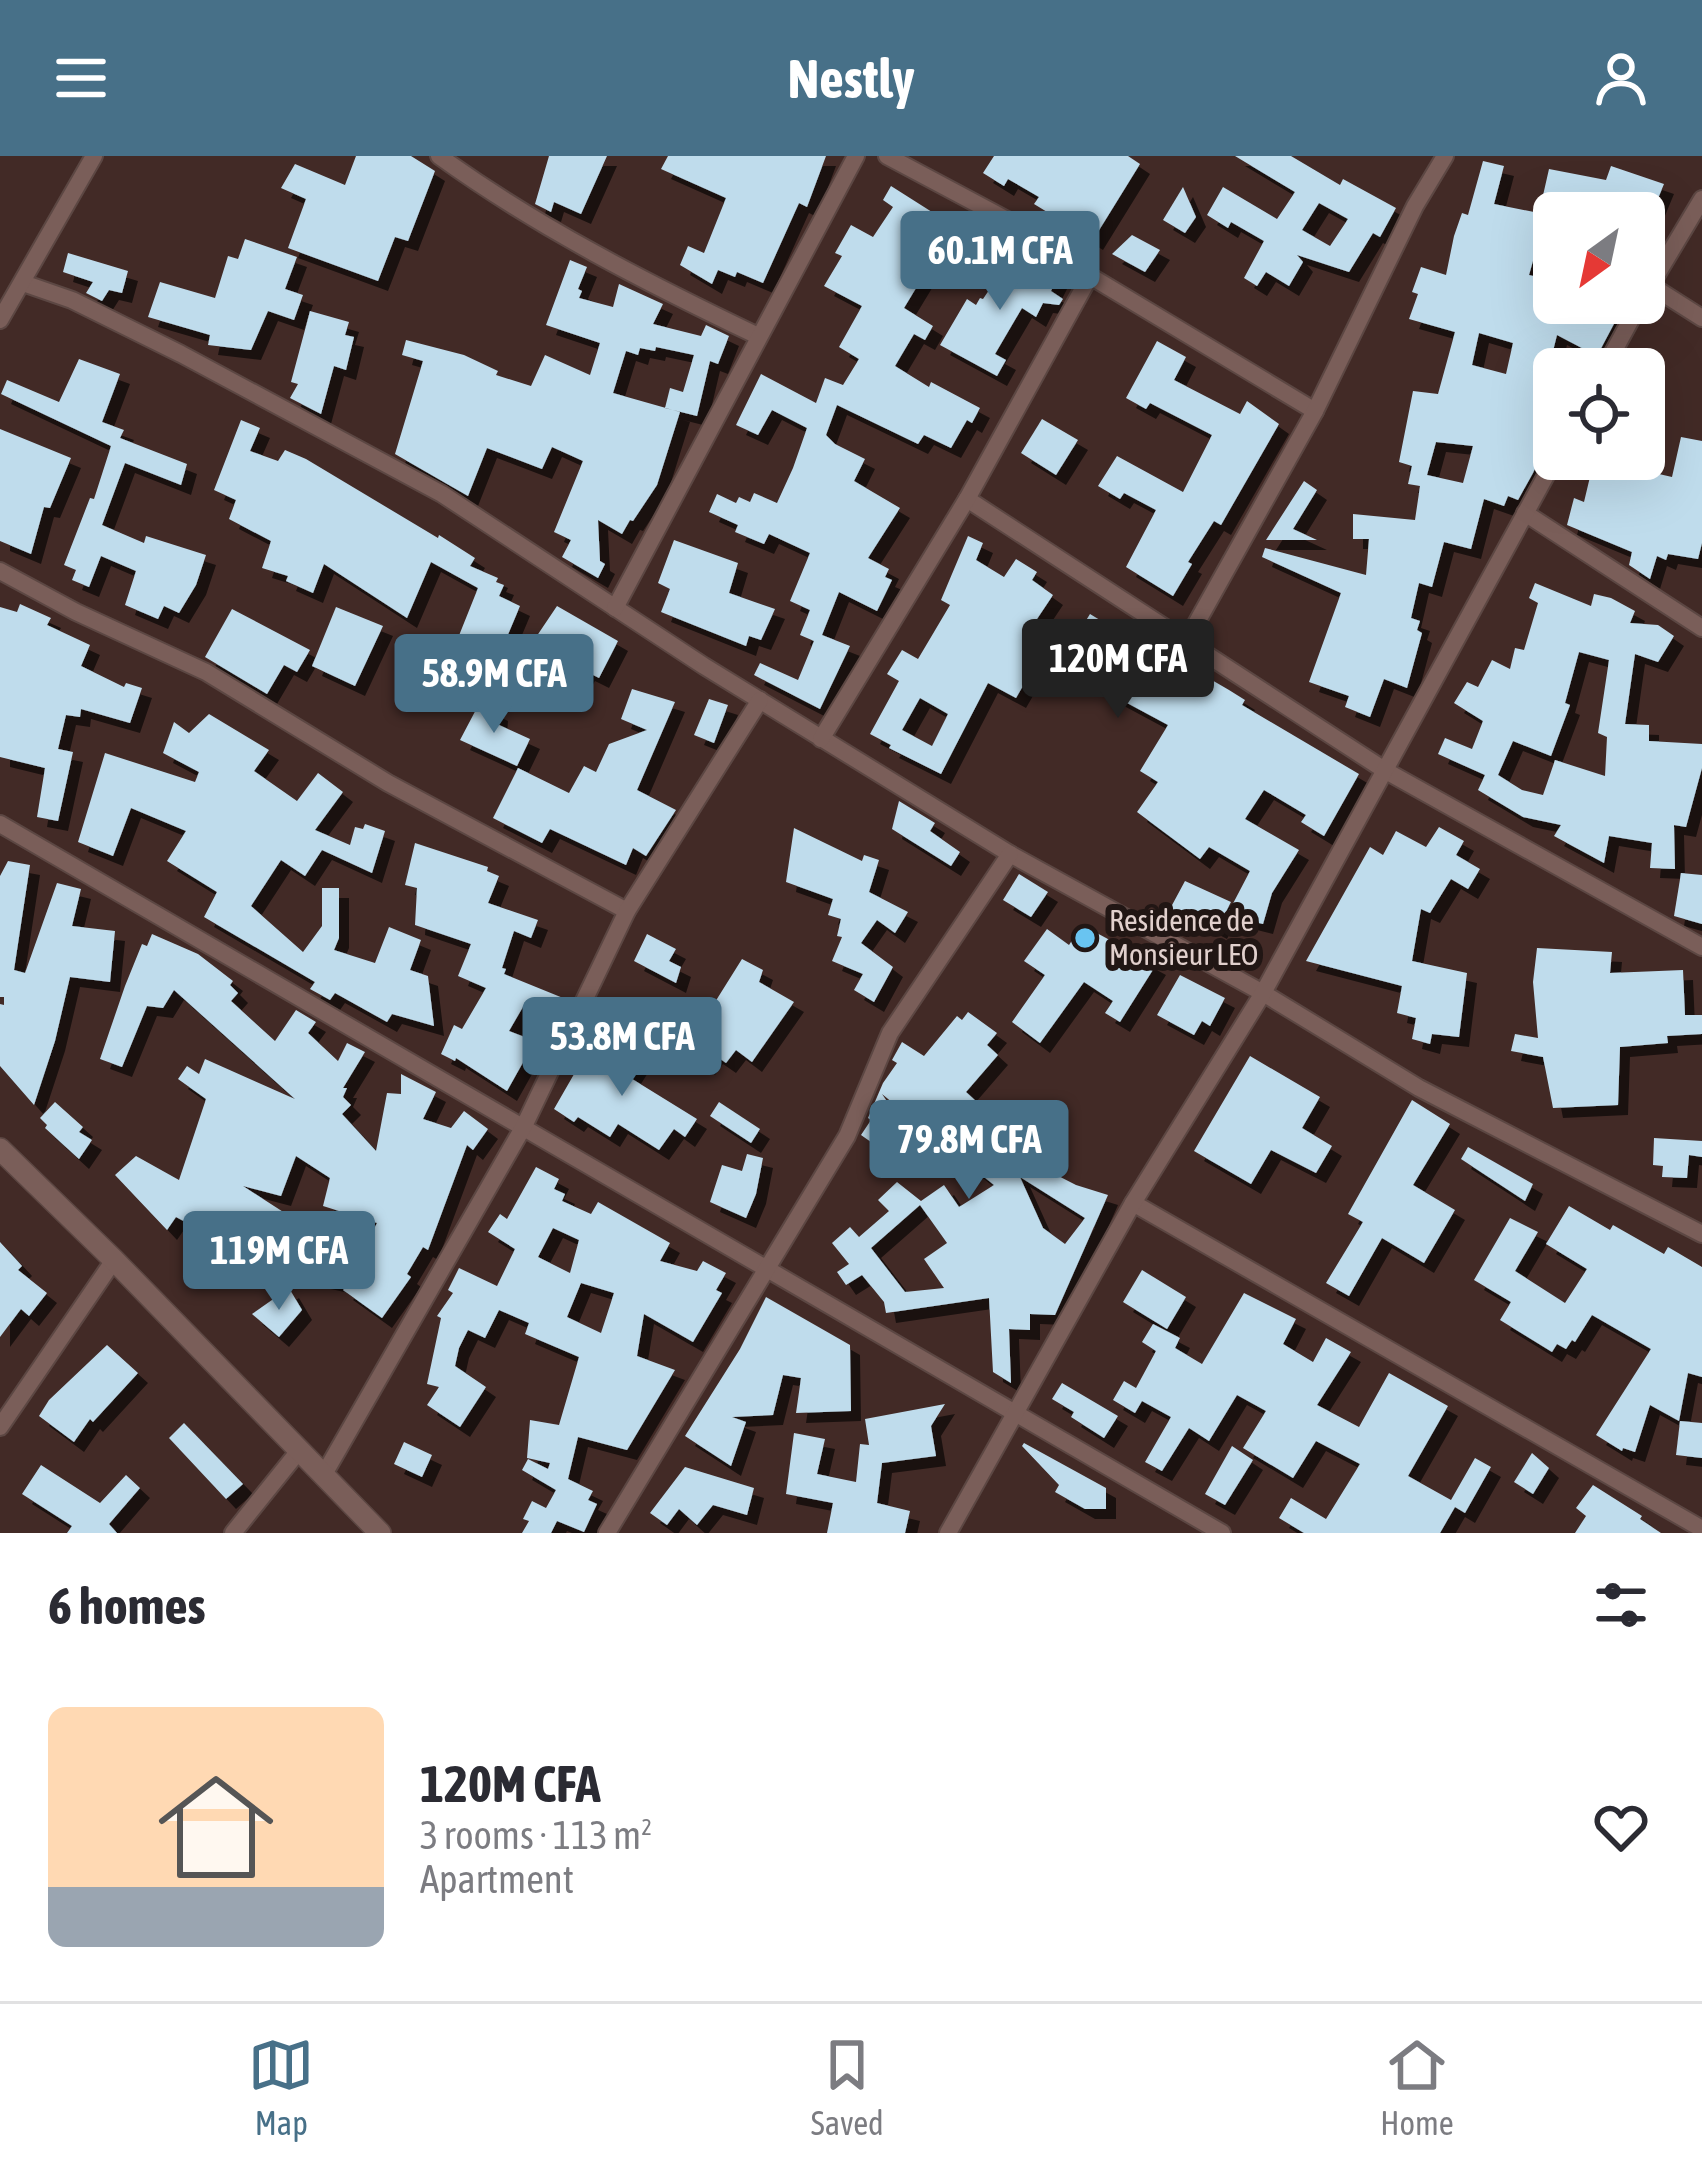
<!DOCTYPE html>
<meta charset="utf-8">
<style>
body{margin:0;font-family:"Asap Condensed",sans-serif;background:#f2f2f3;color:#2b2b33;height:100vh;display:flex;flex-direction:column;font-size:45px;white-space:nowrap}
*{box-sizing:border-box;margin:0}
p{font-size:39px;color:#7c7c81}
.icon{flex:none;width:66px;height:66px;fill:none;stroke:currentColor;stroke-width:2;stroke-linecap:round;stroke-linejoin:round}
.map{position:relative;height:1377px;overflow:hidden}
.side{display:flex;flex-direction:column;background:#fff;flex:1}
.side>*{flex:none}
.needle{width:78px;rotate:213deg}
.tools{position:absolute;left:1533px;top:36px;display:grid;gap:24px}
.tools a{display:grid;place-items:center;width:132px;height:132px;border-radius:18px;background:#fff;box-shadow:0 12px 48px #0002;font-size:60px}
.price{position:absolute;translate:-50% -102px;padding:0 27px;border-radius:12px;background:#477088;color:#fff;font-size:39px;line-height:78px;filter:drop-shadow(0 3px 6px #0008)}
.price::after{content:'';position:absolute;left:50%;top:72px;width:36px;height:27px;margin-left:-18px;background:inherit;clip-path:polygon(0 0,100% 0,50% 100%)}
.price.selected{background:#222;color:#fff}
ul{padding:0;list-style:none}
li{display:flex;align-items:center;gap:36px;height:300px;padding:0 48px}
li+li{border-top:3px solid #e1e1e2}
li span{display:grid;place-items:center;flex:none;width:336px;height:240px;border-radius:18px;color:#555}
li>.icon{margin-inline-start:auto}
span .icon{width:144px;height:144px;fill:#fffc;stroke-width:1}
li b{font-size:51px}
h2{display:flex;justify-content:space-between;align-items:center;height:144px;padding:0 48px;font-size:51px}
header{display:flex;justify-content:space-between;align-items:center;height:156px;padding:0 48px;background:#477088;color:#fff;font-size:54px;font-weight:700}
.tabs{display:flex;justify-content:space-around;align-items:center;height:168px;border-top:3px solid #e1e1e2;background:#fff;font-size:33px;color:#7c7c81}
.tabs a{display:grid;justify-items:center;gap:6px}
.tabs .selected{color:#477088}
.map>svg:first-child{display:block}
.building{fill:#bfdcec;fill-rule:evenodd;filter:url(#shadow)}
.lines{fill:none;stroke-linecap:round;stroke-linejoin:round}
.minor-casing{stroke:#5c4743;stroke-width:20}
.tertiary-casing{stroke:#5c4743;stroke-width:24}
.minor{stroke:#7a5e59;stroke-width:16}
.tertiary{stroke:#7a5e59;stroke-width:21}
.poi-dot{fill:#69c4f1;stroke:#211614;stroke-width:4.5}
.labels{text-anchor:middle;stroke-width:12;stroke-linejoin:round;paint-order:stroke}
.poi-label{font-size:30px;fill:#e1d0cd;stroke:#211614;text-anchor:start}
</style>
<header><svg class="icon" aria-label="menu" viewBox="0 0 24 24"><path d="M4 6h16M4 12h16M4 18h16"/></svg>Nestly<svg class="icon" aria-label="person" viewBox="0 0 24 24"><circle cx="12" cy="8" r="4"/><path d="M4 21q1-7 8-7t8 7"/></svg></header>
<div class="map">
<svg width="1702" height="1377" viewBox="0 0 1702 1377">
<defs>
<filter id="shadow"><feDropShadow dx="10" dy="10" stdDeviation="0" flood-color="#0009"/></filter>
</defs>
<rect width="100%" height="100%" fill="#422a26"/>
<g class="building">
<polygon points="356,0 411,0 435,15 408,85 395,81 378,125 288,92 306,43 281,32 295,8 345,29"/>
<polygon points="549,0 607,0 581,58 554,46 551,56 535,48"/>
<polygon points="668,0 826,0 807,51 799,47 763,127 737,116 735,121 718,114 712,128 680,109 688,90 704,97 726,42 661,13"/>
<polygon points="994,0 1128,0 1140,8 1093,84 1034,48 1039,41 1008,23 1004,30 983,17"/>
<path d="M1235,0H1291L1340,29L1343,23L1396,52L1380,81L1373,77L1349,116L1297,99L1303,106L1289,130L1266,116L1257,130L1244,122L1264,85L1231,66L1228,72L1207,59L1223,31L1277,63L1295,36ZM1319,47L1348,63L1330,90L1302,74Z"/>
<path d="M1483,5L1504,10L1494,48L1539,57L1549,13L1606,24L1611,10L1664,28L1652,57H1554V76L1542,73L1529,119L1554,125V147H1625L1597,200L1557,179L1545,227L1554,229L1547,258L1554,260V269L1533,317L1518,344L1508,340L1504,350L1484,343L1471,393L1444,386L1432,431L1419,427L1411,462L1420,465L1417,474L1422,477L1407,532L1384,523L1370,561L1345,551L1349,540L1309,526L1341,437L1262,401L1265,392L1366,419L1369,383H1353V358L1415,364L1420,330L1408,328L1412,310L1399,306L1413,235L1438,238L1455,176L1409,163L1418,138L1412,136L1421,111L1446,119L1454,80L1462,57L1468,59ZM1479,177L1513,187L1506,218L1472,209ZM1436,286L1473,290L1463,327L1427,319Z"/>
<polygon points="891,30 943,63 920,103 930,109 904,152 933,170 925,184 914,178 895,210 929,231 931,226 980,252 972,267 967,264 951,292 924,279 918,288 837,249 826,279 835,288 865,303 854,325 900,352 868,402 889,413 885,421 892,424 877,455 839,436 822,479 850,490 820,553 754,519 760,507 798,524 814,485 800,479 810,454 790,445 810,397 769,378 764,388 735,376 738,369 709,356 717,338 736,347 739,341 750,346 754,337 777,347 793,312 807,272 772,254 758,279 736,269 761,218 816,247 825,222 843,229 859,203 839,191 862,150 824,130 842,100 835,97 851,69 873,81 893,51 883,44"/>
<polygon points="1183,31 1196,61 1185,77 1163,64"/>
<polygon points="1132,79 1160,94 1145,116 1112,98"/>
<polygon points="245,83 297,101 285,133 303,139 294,164 268,155 251,194 208,189 210,179 148,161 160,126 215,142 228,100 238,103"/>
<polygon points="68,97 128,115 122,137 109,134 102,145 86,137 93,126 63,116"/>
<polygon points="1014,97 1058,121 1051,135 1063,143 1059,149 1043,147 1036,161 1022,152 995,198 1006,204 997,220 940,189 967,143 976,149 980,142 983,143"/>
<polygon points="570,104 587,111 578,133 582,135 579,142 613,151 619,128 663,148 653,168 701,180 706,169 729,180 718,208 710,205 697,260 665,252 670,232 683,236 694,199 656,191 655,195 640,192 638,199 626,195 613,237 680,256 657,329 633,365 630,364 622,378 598,364 600,405 605,408 598,422 562,401 571,384 554,376 583,305 552,291 542,313 487,292 468,340 395,298 423,205 402,199 406,184 464,199 498,215 496,219 531,230 545,199 590,219 600,187 546,169"/>
<polygon points="310,155 349,166 345,179 354,181 346,214 334,210 321,258 290,242 298,228 291,226"/>
<polygon points="1157,185 1186,201 1174,224 1240,258 1247,245 1279,268 1221,369 1214,365 1188,406 1192,408 1173,440 1126,411 1156,354 1124,337 1120,343 1098,330 1117,300 1183,336 1212,279 1150,247 1146,253 1126,242"/>
<polygon points="79,203 120,218 102,266 124,274 120,282 187,308 181,329 125,307 102,369 144,387 146,380 206,399 196,429 179,457 164,450 158,463 125,449 136,415 101,400 89,431 72,424 76,414 64,409 90,342 94,343 111,290 1,238 7,224 59,246"/>
<polygon points="1042,263 1078,284 1056,319 1021,297"/>
<polygon points="241,264 260,272 250,295 278,305 285,294 306,303 438,382 439,379 475,402 470,410 498,422 496,426 504,429 499,440 520,450 499,500 458,482 478,432 431,406 407,462 324,408 313,437 286,425 288,420 262,412 271,385 229,363 236,344 214,334"/>
<polygon points="0,273 71,302 50,352 44,351 31,398 0,385"/>
<polygon points="1681,281 1702,285 1702,387 1698,403 1668,398 1666,404 1657,400 1650,423 1629,409 1632,396 1567,369 1574,342 1584,346 1594,304 1612,308 1613,303 1635,303 1633,312 1672,321"/>
<polygon points="1304,325 1317,334 1293,373 1317,384 1266,384"/>
<path d="M968,380L983,387L976,404L1004,421L1016,403L1037,416L1032,424L1053,439L1031,472L1069,492L1090,458L1171,507L1174,502L1229,534L1245,544L1242,549L1359,618L1324,680L1301,666L1306,659L1264,634L1245,663L1299,694L1272,737L1263,768L1227,759L1250,715L1209,691L1200,703L1137,656L1158,626L1140,615L1168,569L1049,505L1036,528L1027,523L1016,542L988,527L941,618L889,592L891,589L870,578L899,525L887,518L902,494L918,503L950,449L941,444ZM920,542L948,558L932,590L902,574Z"/>
<polygon points="674,384 738,407 729,437 775,453 761,484 749,480 746,490 661,456 670,433 658,427"/>
<path d="M1535,427L1591,450L1594,438L1611,442L1635,455L1630,467L1658,469L1674,480L1658,506L1635,498L1625,568L1649,569V585L1702,588V612L1686,671L1674,669L1675,713L1650,712L1652,687L1609,680L1604,707L1554,680L1561,669L1523,661L1478,634L1485,619L1438,598L1445,582L1472,593L1483,565L1454,547L1467,526L1478,531L1492,504L1510,513L1515,492L1524,494L1538,447L1529,442ZM1579,496L1609,504L1598,577L1607,581L1605,620L1555,604L1543,639L1522,634L1498,619L1513,585L1551,600L1570,549L1565,547Z"/>
<polygon points="20,448 51,462 47,469 90,489 81,510 124,531 126,527 142,532 130,567 81,553 80,561 66,559 58,593 73,596 58,665 37,661 45,612 0,601 0,451 17,456"/>
<polygon points="557,450 618,485 599,522 585,515 578,528 524,499"/>
<polygon points="336,451 383,470 355,530 312,510"/>
<polygon points="232,453 310,494 297,516 284,509 267,538 205,501"/>
<polygon points="632,533 675,546 637,634 676,654 646,700 633,692 626,709 550,673 542,687 493,662 518,612 569,637 584,610 596,616 609,588 647,574 621,563"/>
<polygon points="709,543 728,549 714,587 694,579"/>
<polygon points="480,546 498,555 497,568 530,583 517,610 460,584"/>
<polygon points="209,558 269,594 254,615 297,645 318,617 343,636 315,674 350,689 355,671 363,673 365,668 385,675 372,717 322,694 305,720 281,704 251,750 303,796 322,770 322,732 339,732 339,782 334,794 375,807 389,771 421,784 410,814 428,820 434,870 392,858 387,866 335,837 330,844 310,833 315,826 204,761 217,736 167,705 186,675 131,652 113,700 78,686 105,597 195,626 199,616 163,597 174,566 189,577"/>
<polygon points="899,645 935,667 930,675 960,696 951,710 892,673"/>
<polygon points="1439,671 1464,685 1456,699 1480,713 1468,733 1451,723 1430,757 1421,753 1412,805 1467,817 1459,881 1432,878 1430,888 1412,883 1416,862 1397,857 1402,830 1306,805 1370,691 1383,699 1396,675 1426,691"/>
<polygon points="794,672 862,705 864,699 879,704 869,736 908,756 895,777 877,764 861,787 893,811 874,846 854,834 863,818 832,805 842,781 837,780 841,763 828,759 833,743 786,726"/>
<polygon points="415,687 488,711 487,715 499,720 488,747 538,764 531,782 514,775 502,812 506,813 504,818 568,844 564,856 527,844 509,875 535,885 507,935 456,902 455,905 441,898 454,869 462,873 486,832 458,820 471,788 415,769 417,732 405,729"/>
<polygon points="8,705 30,709 14,814 25,817 57,727 81,733 72,770 115,775 110,826 70,821 55,885 34,949 0,910 0,848 4,849 4,841 0,841 0,720"/>
<polygon points="1681,717 1702,719 1702,768 1674,760"/>
<polygon points="1019,718 1048,736 1031,761 1003,744"/>
<polygon points="1185,725 1231,746 1217,773 1186,757 1179,771 1164,764"/>
<polygon points="1082,769 1156,809 1120,866 1105,857 1113,845 1084,826 1040,887 1012,866 1045,819 1024,805 1047,773 1069,789"/>
<path d="M152,778L198,798L233,825L230,829L238,837L231,845L275,885L296,854L316,866L308,877L338,905L347,887L365,896L343,932H347L343,941L351,949L342,958L376,995L387,937L401,938V918L436,936L423,963L451,972L464,955L488,973L473,994L467,989L428,1094L423,1091L407,1118L411,1121L382,1162L343,1134L348,1129L271,1112L176,1061L167,1074L115,1019L136,1000L179,1024L206,943L178,923L187,910L199,918L205,903L295,943L174,834L163,852L147,850L122,911L100,903L125,830L142,788L147,790ZM296,1000L330,1022L323,1050L377,1067L358,1104L333,1088L327,1098L297,1091L305,1070L243,1030L281,1040Z"/>
<polygon points="647,778 676,793 669,805 681,811 676,827 634,805"/>
<polygon points="1537,792 1612,796 1610,817 1683,814 1685,859 1702,859 1702,878 1667,880 1668,887 1620,891 1618,949 1553,952 1543,901 1511,895 1515,878 1538,882 1533,826"/>
<polygon points="742,803 763,814 759,826 794,846 752,906 736,894 726,907 713,898 705,909 685,894"/>
<polygon points="1180,819 1225,842 1210,870 1202,865 1194,879 1157,859"/>
<path d="M968,856L997,877L987,889L998,899L966,936L999,966L996,969L1038,982L1031,1006L1076,1029L1108,1039L1055,1159L1030,1158V1174L1009,1173L1011,1227L993,1216L989,1142L886,1157L884,1146L862,1119L846,1129L837,1116L849,1108L832,1087L850,1071L859,1081L889,1055L878,1044L897,1026L921,1045L944,1029L959,1051L994,1029L964,1005L966,1002L933,971L928,976L882,938L915,986L895,1003L861,979L871,964L868,962L883,927L897,907L892,904L902,886L924,900L957,860L962,864ZM1020,1021L1085,1062L1065,1088L1043,1072ZM920,1049L947,1087L924,1103L944,1132L905,1136L871,1092Z"/>
<polygon points="629,879 648,891 629,921 697,963 685,981 674,973 659,994 618,968 610,981 578,961 574,966 554,953 585,899 600,908 602,904 610,909"/>
<polygon points="1250,900 1320,941 1302,972 1332,990 1316,1017 1271,994 1251,1028 1194,995"/>
<polygon points="1412,944 1450,968 1413,1029 1455,1054 1424,1107 1382,1082 1349,1140 1326,1127 1363,1066 1348,1058"/>
<polygon points="55,946 83,971 79,976 92,984 79,1003 45,972 47,969 40,962"/>
<polygon points="719,946 760,973 751,987 710,960"/>
<polygon points="1654,982 1702,985 1702,1001 1689,999 1687,1022 1662,1021 1663,1010 1653,1009"/>
<polygon points="1468,991 1533,1028 1525,1045 1461,1003"/>
<polygon points="747,998 763,1002 756,1038 746,1062 710,1046 722,1009 742,1015"/>
<path d="M536,1011L559,1023L554,1033L565,1038L562,1045L591,1058L598,1046L670,1087L660,1105L697,1115L703,1105L726,1117L716,1134L722,1137L693,1186L644,1158L637,1200L675,1214L627,1294L578,1281L568,1323L593,1335L588,1344L597,1348L584,1376L557,1365L551,1377H522L529,1365L523,1363L532,1345L546,1352L556,1334L522,1314L528,1303L548,1313L550,1307L527,1302L530,1264L559,1269L579,1201L525,1178L529,1167L499,1154L485,1182L468,1174L459,1192L455,1210L486,1231L460,1271L427,1249L439,1231L427,1228L441,1162L437,1160L453,1137L448,1134L459,1112L497,1130L515,1093L488,1076L500,1058L507,1063ZM553,1072L579,1084L570,1117L538,1101ZM581,1127L614,1137L601,1177L567,1161Z"/>
<polygon points="1569,1050 1610,1074 1613,1069 1664,1098 1668,1091 1702,1111 1702,1221 1688,1217 1679,1265 1650,1249 1635,1296 1623,1292 1622,1295 1596,1279 1651,1193 1592,1159 1575,1186 1572,1184 1566,1193 1557,1188 1552,1196 1500,1164 1511,1146 1474,1124 1510,1062 1538,1076 1515,1115 1565,1147 1587,1113 1546,1088"/>
<polygon points="0,1086 22,1110 18,1114 47,1137 29,1160 21,1153 0,1181"/>
<polygon points="1142,1114 1186,1141 1167,1173 1123,1146"/>
<polygon points="289,1132 302,1154 279,1181 252,1158"/>
<polygon points="1244,1137 1296,1163 1283,1188 1313,1206 1326,1182 1351,1196 1317,1249 1359,1271 1389,1217 1448,1250 1408,1320 1451,1344 1475,1302 1491,1311 1465,1357 1455,1351 1440,1377 1304,1377 1279,1362 1291,1342 1326,1363 1360,1308 1316,1285 1293,1322 1243,1292 1266,1255 1237,1239 1209,1285 1189,1272 1162,1315 1145,1306 1171,1261 1142,1245 1135,1257 1113,1244 1124,1225 1136,1232 1156,1195 1142,1186 1153,1168 1180,1182 1175,1192 1202,1208"/>
<polygon points="766,1141 850,1189 851,1255 796,1257 801,1222 783,1219 773,1259 732,1261 746,1266 731,1310 685,1280 740,1193"/>
<polygon points="107,1189 138,1217 93,1266 90,1263 74,1286 39,1260 49,1244"/>
<polygon points="1062,1227 1118,1260 1104,1282 1071,1261 1074,1256 1052,1243"/>
<polygon points="945,1248 931,1270 936,1300 882,1307 877,1347 910,1355 905,1377 827,1377 833,1347 786,1338 794,1277 825,1283 817,1318 856,1326 860,1288 869,1289 865,1263"/>
<polygon points="1680,1265 1702,1267 1702,1302 1676,1299"/>
<polygon points="184,1267 243,1328 226,1343 169,1282"/>
<polygon points="404,1286 432,1299 422,1321 394,1308"/>
<polygon points="1024,1287 1106,1332 1106,1353 1085,1353 1055,1336 1059,1329 1022,1290"/>
<polygon points="1232,1290 1253,1304 1225,1349 1205,1338"/>
<polygon points="1532,1297 1549,1312 1533,1338 1514,1326"/>
<polygon points="41,1309 100,1347 126,1319 140,1332 109,1368 117,1377 67,1377 72,1370 22,1338"/>
<polygon points="685,1311 754,1332 747,1359 713,1349 697,1369 679,1353 667,1369 650,1357"/>
<polygon points="1593,1329 1642,1360 1640,1363 1661,1377 1575,1377 1586,1360 1576,1352"/>
</g>
<g class="lines">
<defs>
<g id="minor">
<path d="M439,0C539,72 647,127 758,180"/>
<polyline points="887,0 1041,82 1090,120 1315,255"/>
<polyline points="23,127 72,144 181,198 442,338 704,510 1010,698 1263,837 1419,932 1702,1078"/>
<polyline points="1650,129 1702,162"/>
<polyline points="1644,140 1702,43"/>
<polyline points="0,164 94,0"/>
<polyline points="1604,213 1640,147"/>
<polyline points="967,343 1386,615 1702,791"/>
<polyline points="1525,357 1702,472"/>
<polyline points="0,415 76,456 206,516 388,627 627,755"/>
<polyline points="615,452 856,0"/>
<polyline points="1187,484 1315,255 1415,50 1445,0"/>
<polyline points="821,583 967,343 1090,120"/>
<polyline points="0,668 1222,1377"/>
<polyline points="1133,1047 1702,1373"/>
<polyline points="0,1271 114,1104"/>
<polyline points="323,1320 524,970 627,755 760,544"/>
<polyline points="233,1377 298,1296"/>
<polyline points="607,1377 847,980 890,877 1010,698"/>
<polyline points="948,1377 1133,1047 1263,837 1555,303"/>
</g>
<polyline id="tertiary" points="0,993 114,1104 380,1377"/>
</defs>
<use href="#minor" class="minor-casing"/>
<use href="#tertiary" class="tertiary-casing"/>
<use href="#minor" class="minor"/>
<use href="#tertiary" class="tertiary"/>
</g>
<circle class="poi-dot" cx="1085" cy="782" r="12"/>
<g class="labels">
<g class="poi-label">
<text x="1109" y="775">Residence de<tspan x="1109" dy="34">Monsieur LEO</tspan></text>
</g>
</g>
</svg>
<div class="tools">
<a><svg class="needle" viewBox="-14 -14 28 28"><path d="M0-13l5 13h-10z" fill="#e53935"/><path d="M0 13l5-13h-10z" fill="#7c7c81"/></svg></a>
<a><svg class="icon" aria-label="locate" viewBox="0 0 24 24"><circle cx="12" cy="12" r="6"/><path d="M12 2v4M12 18v4M2 12h4M18 12h4"/></svg></a>
</div>
<b class="price" style="left:1000px;top:157px">60.1M CFA</b>
<b class="price selected" style="left:1118px;top:565px">120M CFA</b>
<b class="price" style="left:494px;top:580px">58.9M CFA</b>
<b class="price" style="left:622px;top:943px">53.8M CFA</b>
<b class="price" style="left:969px;top:1046px">79.8M CFA</b>
<b class="price" style="left:279px;top:1157px">119M CFA</b>
</div>
<section class="side">
<h2>6 homes<svg class="icon" aria-label="filters" viewBox="0 0 24 24"><path d="M4 7h16M4 17h16"/><circle cx="9" cy="7" r="2"/><circle cx="15" cy="17" r="2"/></svg></h2>
<ul>
<li><span style="background:linear-gradient(#ffd9b3 75%,#9aa5b1 0)"><svg class="icon" aria-label="home" viewBox="0 0 24 24"><path d="M3 11l9-7 9 7M6 9v11h12V9"/></svg></span><div><b>120M CFA</b><p>3 rooms · 113 m²</p><p>Apartment</p></div><svg class="icon" aria-label="heart" viewBox="0 0 24 24"><path d="M12 20l-8-8c-3-5 5-10 8-4 3-6 11-1 8 4z"/></svg></li>
</ul>
</section>
<nav class="tabs">
<a class="selected"><svg class="icon" aria-label="map" viewBox="0 0 24 24"><path d="M3 6l6-2 6 2 6-2v14l-6 2-6-2-6 2zM9 4v14M15 6v14"/></svg>Map</a>
<a><svg class="icon" aria-label="saved" viewBox="0 0 24 24"><path d="M7 4h10v16l-5-4-5 4z"/></svg>Saved</a>
<a><svg class="icon" aria-label="home" viewBox="0 0 24 24"><path d="M3 11l9-7 9 7M6 9v11h12V9"/></svg>Home</a>
</nav>
